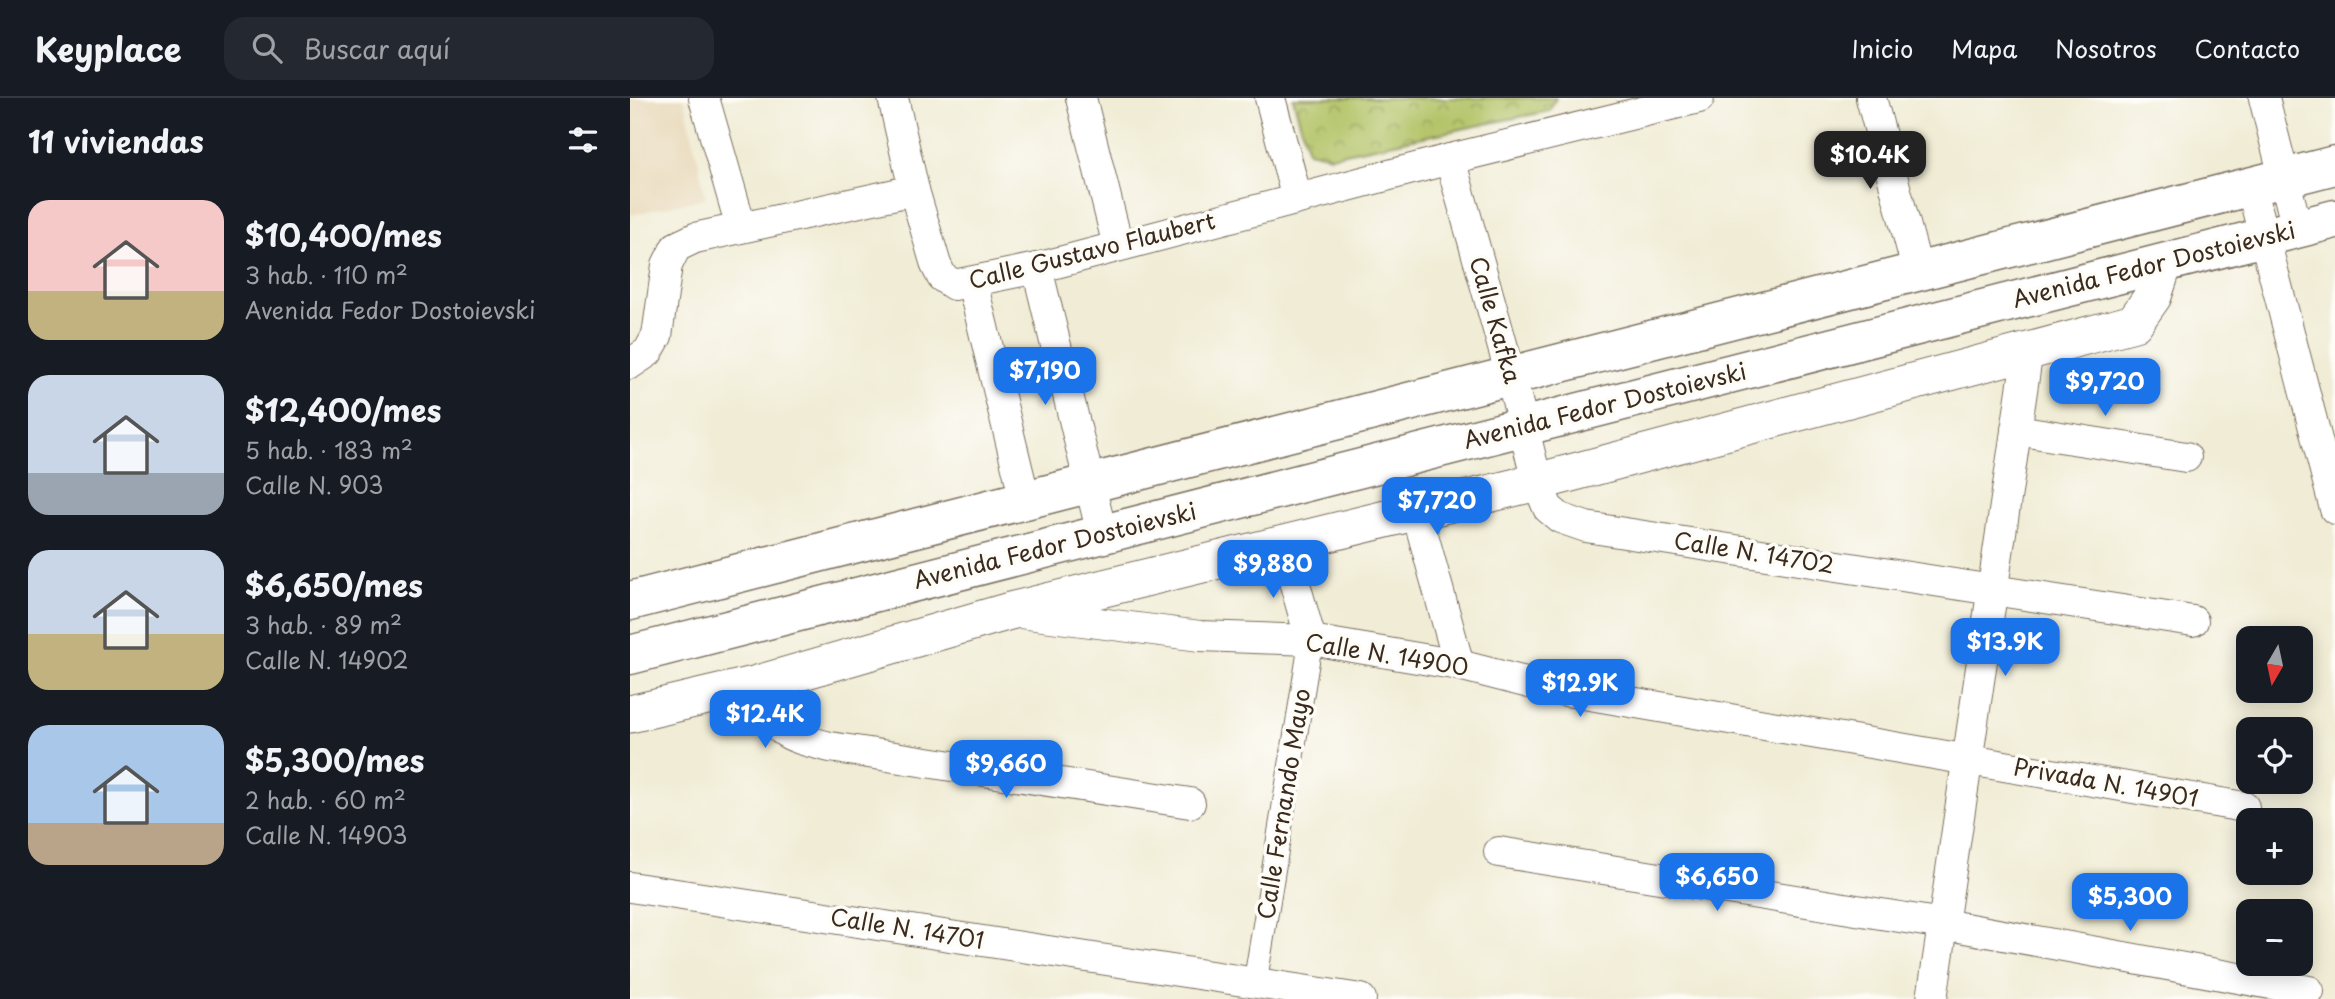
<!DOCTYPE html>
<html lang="es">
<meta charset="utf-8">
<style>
body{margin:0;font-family:"Playpen Sans",sans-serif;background:#242831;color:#f1f3f6;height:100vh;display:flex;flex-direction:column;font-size:26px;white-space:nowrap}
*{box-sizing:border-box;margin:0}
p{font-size:23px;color:#9ea1a6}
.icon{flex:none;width:38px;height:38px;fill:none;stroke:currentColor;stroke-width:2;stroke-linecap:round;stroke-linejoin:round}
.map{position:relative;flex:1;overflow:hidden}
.panel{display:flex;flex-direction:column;background:#171b24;width:630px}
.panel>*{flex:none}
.needle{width:46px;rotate:189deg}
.tools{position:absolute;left:1606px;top:528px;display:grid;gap:14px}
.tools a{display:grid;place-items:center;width:77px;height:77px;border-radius:14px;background:#171b24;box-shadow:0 4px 18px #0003;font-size:35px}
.price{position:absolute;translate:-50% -60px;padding:0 16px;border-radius:14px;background:#1a73e8;color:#fff;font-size:23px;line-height:46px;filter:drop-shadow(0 2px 4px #0008)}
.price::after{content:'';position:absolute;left:50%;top:42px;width:21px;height:16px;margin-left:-10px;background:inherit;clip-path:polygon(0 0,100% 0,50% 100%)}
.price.on{background:#222;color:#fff}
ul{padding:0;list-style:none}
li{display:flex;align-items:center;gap:21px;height:175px;padding:0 28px}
li span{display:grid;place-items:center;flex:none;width:196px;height:140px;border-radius:21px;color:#555}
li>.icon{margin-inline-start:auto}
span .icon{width:84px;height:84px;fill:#fffc;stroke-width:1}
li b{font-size:30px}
h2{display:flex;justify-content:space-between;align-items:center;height:84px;padding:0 28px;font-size:30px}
header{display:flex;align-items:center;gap:42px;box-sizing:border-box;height:98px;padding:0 35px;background:#171b24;border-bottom:2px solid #363941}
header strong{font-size:33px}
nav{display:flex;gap:38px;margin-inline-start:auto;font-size:24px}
.search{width:490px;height:63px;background:#242831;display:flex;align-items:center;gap:18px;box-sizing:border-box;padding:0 24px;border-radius:21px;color:#9ea1a6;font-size:26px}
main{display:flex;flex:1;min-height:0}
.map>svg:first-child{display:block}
.built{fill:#e8d9ba}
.park{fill:url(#park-crowns);stroke:#767642;stroke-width:2}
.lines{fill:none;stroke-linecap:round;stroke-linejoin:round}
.pedestrian-casing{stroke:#7a6e5e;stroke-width:25}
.minor-casing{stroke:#7a6e5e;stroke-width:32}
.tertiary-casing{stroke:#7a6e5e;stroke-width:39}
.secondary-casing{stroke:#7a6e5e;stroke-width:41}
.pedestrian{stroke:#fff;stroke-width:23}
.minor{stroke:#fff;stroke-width:30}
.tertiary{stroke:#fff;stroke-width:37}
.secondary{stroke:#fff;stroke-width:38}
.labels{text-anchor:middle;stroke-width:7;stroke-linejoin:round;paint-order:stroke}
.street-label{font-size:23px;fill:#3b2a1e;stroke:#fdfcf7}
</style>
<header>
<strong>Keyplace</strong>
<div class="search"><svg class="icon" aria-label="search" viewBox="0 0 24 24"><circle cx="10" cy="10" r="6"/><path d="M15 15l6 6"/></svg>Buscar aquí</div>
<nav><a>Inicio</a><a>Mapa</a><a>Nosotros</a><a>Contacto</a></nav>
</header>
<main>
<section class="panel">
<h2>11 viviendas<svg class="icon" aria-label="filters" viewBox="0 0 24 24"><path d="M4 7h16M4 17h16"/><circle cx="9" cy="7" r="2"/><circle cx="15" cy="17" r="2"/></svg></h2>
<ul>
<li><span style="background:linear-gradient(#f6c9c9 65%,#c2b280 0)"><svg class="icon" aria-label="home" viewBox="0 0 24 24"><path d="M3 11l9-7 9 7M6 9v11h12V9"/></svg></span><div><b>$10,400/mes</b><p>3 hab. · 110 m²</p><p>Avenida Fedor Dostoievski</p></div></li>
<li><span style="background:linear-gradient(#c9d6e8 70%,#9aa5b1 0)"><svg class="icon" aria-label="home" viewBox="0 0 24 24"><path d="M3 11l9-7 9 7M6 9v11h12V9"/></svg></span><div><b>$12,400/mes</b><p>5 hab. · 183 m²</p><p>Calle N. 903</p></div></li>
<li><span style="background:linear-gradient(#c9d6e8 60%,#c2b280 0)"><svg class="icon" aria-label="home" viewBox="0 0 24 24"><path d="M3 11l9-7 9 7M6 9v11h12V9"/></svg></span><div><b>$6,650/mes</b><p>3 hab. · 89 m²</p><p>Calle N. 14902</p></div></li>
<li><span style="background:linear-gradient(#a9c7e8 70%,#b9a48a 0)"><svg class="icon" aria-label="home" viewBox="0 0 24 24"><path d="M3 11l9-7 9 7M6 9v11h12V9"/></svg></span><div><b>$5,300/mes</b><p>2 hab. · 60 m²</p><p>Calle N. 14903</p></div></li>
</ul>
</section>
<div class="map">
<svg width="1705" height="901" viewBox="0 0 1705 901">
<defs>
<pattern id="park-crowns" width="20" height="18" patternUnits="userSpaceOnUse" patternTransform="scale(1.75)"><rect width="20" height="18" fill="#b2c366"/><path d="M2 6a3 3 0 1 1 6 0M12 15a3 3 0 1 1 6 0" fill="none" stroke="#929f53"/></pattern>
</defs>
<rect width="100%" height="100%" fill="#fdfcf7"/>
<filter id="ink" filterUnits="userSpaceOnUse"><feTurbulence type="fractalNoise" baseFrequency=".0143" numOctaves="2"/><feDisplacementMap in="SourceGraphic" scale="14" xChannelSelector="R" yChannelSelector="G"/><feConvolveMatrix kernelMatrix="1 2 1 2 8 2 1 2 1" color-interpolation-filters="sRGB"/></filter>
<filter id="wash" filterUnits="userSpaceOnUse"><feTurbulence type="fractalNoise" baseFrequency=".00686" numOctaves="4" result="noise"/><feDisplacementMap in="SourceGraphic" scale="28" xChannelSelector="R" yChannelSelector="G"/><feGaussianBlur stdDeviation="1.57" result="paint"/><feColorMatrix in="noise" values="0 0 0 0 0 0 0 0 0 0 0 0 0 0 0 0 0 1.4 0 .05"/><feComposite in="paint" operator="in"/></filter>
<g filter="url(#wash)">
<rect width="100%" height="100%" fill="#f0ecd5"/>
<polygon class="built" points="0,0 54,0 76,100 0,117"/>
<polygon class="park" points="663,0 926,0 919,13 701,58 678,53"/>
</g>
<g filter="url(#ink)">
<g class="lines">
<defs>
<polyline id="pedestrian" points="625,885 681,542"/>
<g id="minor">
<polyline points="74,0 111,129"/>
<polyline points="263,0 284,92 306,167 312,179 324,187 407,170 820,61 1069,0"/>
<polyline points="451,0 488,148"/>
<polyline points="640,0 667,101"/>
<polyline points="1241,0 1288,174"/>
<polyline points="1634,0 1667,130"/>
<polyline points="820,61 881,278 907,384 918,410 930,420 956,429 1563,523"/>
<polyline points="1621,88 1705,411"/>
<polyline points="407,170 472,436"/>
<polyline points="342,184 395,402"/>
<polyline points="0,266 18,254 27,238 37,167 46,149 65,140 284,92"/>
<polyline points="1386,332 1556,359"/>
<polyline points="787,415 829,567"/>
<polyline points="654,448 681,542"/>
<polyline points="390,515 570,538 681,542 829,567 919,590 1614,709"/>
<path d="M124,587C148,635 147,636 200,649L560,705"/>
<polyline points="869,754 1313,826 1679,893"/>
<polyline points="0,789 731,901"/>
<polyline points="1302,901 1398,252"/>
</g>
<polyline id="tertiary" points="0,616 124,587 380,513 907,384 1504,225 1523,198 1534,165"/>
<g id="secondary">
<polyline points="0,503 1705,67"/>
<polyline points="0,557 1705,121"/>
</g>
</defs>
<use href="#pedestrian" class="pedestrian-casing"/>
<use href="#minor" class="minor-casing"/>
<use href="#tertiary" class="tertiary-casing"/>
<use href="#secondary" class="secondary-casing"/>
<use href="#pedestrian" class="pedestrian"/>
<use href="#minor" class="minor"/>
<use href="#tertiary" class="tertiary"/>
<use href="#secondary" class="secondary"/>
</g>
</g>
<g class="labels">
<g class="street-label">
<text transform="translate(462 153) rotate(-14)" y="8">Calle Gustavo Flaubert</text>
<text transform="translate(1524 167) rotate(-14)" y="8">Avenida Fedor Dostoievski</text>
<text transform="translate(865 222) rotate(74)" y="8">Calle Kafka</text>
<text transform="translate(975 308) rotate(-14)" y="8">Avenida Fedor Dostoievski</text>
<text transform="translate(425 448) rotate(-14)" y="8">Avenida Fedor Dostoievski</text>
<text transform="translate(1124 455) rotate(9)" y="8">Calle N. 14702</text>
<text transform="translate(757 557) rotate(9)" y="8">Calle N. 14900</text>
<text transform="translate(1476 685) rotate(10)" y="8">Privada N. 14901</text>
<text transform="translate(654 706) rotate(-81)" y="8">Calle Fernando Mayo</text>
<text transform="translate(277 831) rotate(9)" y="8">Calle N. 14701</text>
</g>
</g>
</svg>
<div class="tools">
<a><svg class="needle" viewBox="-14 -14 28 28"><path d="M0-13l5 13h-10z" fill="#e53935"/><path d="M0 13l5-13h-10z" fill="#9ea1a6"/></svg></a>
<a><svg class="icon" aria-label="locate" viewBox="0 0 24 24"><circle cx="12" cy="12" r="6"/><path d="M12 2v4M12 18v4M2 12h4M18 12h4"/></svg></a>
<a>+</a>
<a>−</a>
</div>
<b class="price on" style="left:1240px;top:93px">$10.4K</b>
<b class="price" style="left:415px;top:309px">$7,190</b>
<b class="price" style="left:1475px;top:320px">$9,720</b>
<b class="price" style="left:807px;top:439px">$7,720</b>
<b class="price" style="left:643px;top:502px">$9,880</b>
<b class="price" style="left:1375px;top:580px">$13.9K</b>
<b class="price" style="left:950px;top:621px">$12.9K</b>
<b class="price" style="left:135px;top:652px">$12.4K</b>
<b class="price" style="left:376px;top:702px">$9,660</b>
<b class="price" style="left:1087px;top:815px">$6,650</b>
<b class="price" style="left:1500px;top:835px">$5,300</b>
</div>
</main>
